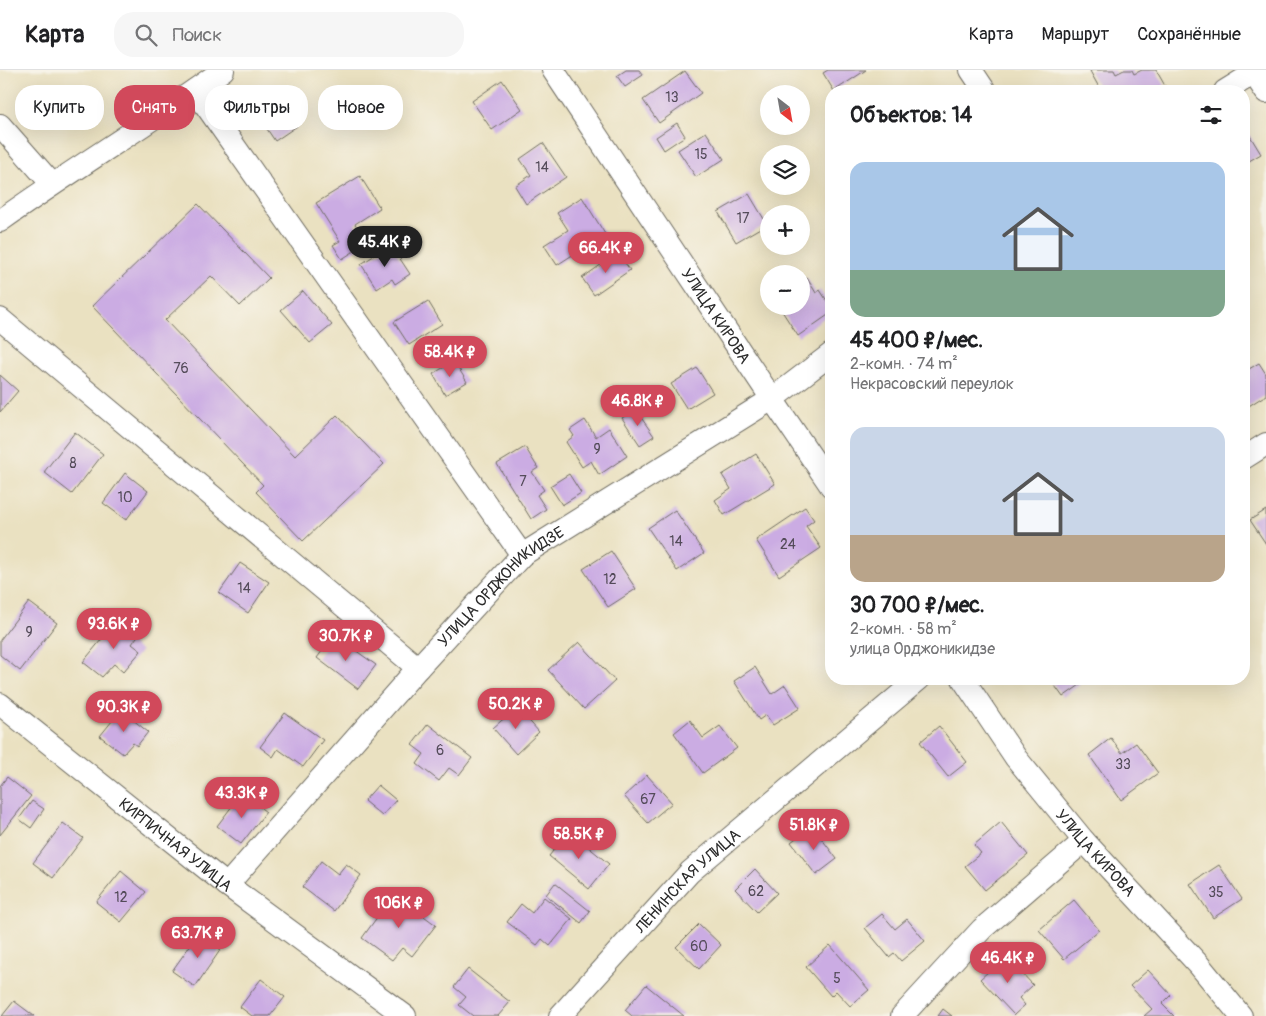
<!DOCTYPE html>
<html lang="ru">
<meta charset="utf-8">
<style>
body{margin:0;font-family:Pangolin,sans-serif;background:#f6f6f6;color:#202124;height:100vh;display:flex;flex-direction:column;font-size:19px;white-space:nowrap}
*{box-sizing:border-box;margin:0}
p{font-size:16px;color:#757577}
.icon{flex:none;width:28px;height:28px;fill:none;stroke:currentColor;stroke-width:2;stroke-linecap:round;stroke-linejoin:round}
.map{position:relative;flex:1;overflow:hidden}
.drawer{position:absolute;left:825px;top:15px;width:425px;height:600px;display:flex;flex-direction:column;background:#fff;border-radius:20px;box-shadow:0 5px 20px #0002}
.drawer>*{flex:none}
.banner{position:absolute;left:15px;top:15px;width:475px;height:45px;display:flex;gap:10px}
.needle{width:32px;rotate:149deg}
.controls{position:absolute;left:760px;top:15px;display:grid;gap:10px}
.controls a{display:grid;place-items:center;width:50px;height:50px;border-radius:50%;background:#fff;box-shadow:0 5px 20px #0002;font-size:25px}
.price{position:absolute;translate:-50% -42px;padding:0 11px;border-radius:18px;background:#d1495b;color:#fff;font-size:16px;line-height:32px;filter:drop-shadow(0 1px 2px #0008)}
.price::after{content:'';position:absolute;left:50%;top:30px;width:15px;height:11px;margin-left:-8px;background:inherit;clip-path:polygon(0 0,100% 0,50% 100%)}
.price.on{background:#222;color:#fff}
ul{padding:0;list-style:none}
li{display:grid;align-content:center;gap:10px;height:265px;padding:0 25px}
li span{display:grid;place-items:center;height:155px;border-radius:15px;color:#555}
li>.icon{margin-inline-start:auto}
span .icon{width:90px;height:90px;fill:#fffc;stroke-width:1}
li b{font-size:21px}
h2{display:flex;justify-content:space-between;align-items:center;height:60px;padding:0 25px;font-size:21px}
.pill{padding:0 18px;border-radius:20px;background:#fff;box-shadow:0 5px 20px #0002;font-size:18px;line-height:45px}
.pill.on{background:#d1495b;color:#fff}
header{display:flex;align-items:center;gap:30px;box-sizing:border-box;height:70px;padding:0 25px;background:#fff;border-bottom:1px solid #e0e0e0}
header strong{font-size:24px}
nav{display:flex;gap:28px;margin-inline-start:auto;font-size:18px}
.search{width:350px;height:45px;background:#f6f6f6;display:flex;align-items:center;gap:12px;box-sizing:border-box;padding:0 18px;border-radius:20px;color:#757577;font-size:19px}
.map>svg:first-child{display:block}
.building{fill:#cbace3}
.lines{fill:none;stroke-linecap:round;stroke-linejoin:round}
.minor-casing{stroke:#6e6b60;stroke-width:24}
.minor{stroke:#fff;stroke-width:22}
.labels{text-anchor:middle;stroke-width:5;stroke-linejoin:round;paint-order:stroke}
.number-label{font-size:14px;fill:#534b59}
.street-label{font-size:16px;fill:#2b2b2b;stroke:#f7f3e8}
</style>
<header>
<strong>Карта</strong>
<div class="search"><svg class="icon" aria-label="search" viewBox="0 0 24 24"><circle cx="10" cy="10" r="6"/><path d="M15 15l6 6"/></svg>Поиск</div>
<nav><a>Карта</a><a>Маршрут</a><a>Сохранённые</a></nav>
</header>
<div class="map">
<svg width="1266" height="946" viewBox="0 0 1266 946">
<rect width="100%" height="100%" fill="#f7f3e8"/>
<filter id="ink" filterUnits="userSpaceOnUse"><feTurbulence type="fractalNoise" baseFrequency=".02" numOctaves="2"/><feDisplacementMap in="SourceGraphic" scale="10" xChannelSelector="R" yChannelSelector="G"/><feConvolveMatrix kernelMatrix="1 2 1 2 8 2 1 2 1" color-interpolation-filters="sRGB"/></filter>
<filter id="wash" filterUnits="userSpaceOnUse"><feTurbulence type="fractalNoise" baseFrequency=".0096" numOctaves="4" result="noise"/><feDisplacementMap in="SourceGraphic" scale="20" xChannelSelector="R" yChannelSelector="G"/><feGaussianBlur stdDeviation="1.12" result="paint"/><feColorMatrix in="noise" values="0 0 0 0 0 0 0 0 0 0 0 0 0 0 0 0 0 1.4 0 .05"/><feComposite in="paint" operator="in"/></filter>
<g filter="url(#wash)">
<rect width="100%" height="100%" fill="#eae1c1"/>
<g id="blocks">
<g class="building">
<polygon points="626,0 639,0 643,5 625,17 617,6"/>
<polygon points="828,0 866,0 834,21 823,3"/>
<polygon points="1092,0 1114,0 1116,4 1124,0 1132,0 1134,4 1142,0 1156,0 1168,21 1101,21 1090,1"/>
<polygon points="685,1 701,23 659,53 643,30"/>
<polygon points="502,10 522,39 492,60 472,31"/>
<polygon points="273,20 297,56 275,71 251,35"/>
<polygon points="677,53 685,66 664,80 656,67"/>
<polygon points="1244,56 1261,84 1244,94"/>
<polygon points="706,62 724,89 696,107 678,80"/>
<polygon points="543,73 566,107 526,134 515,116 531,105 520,89"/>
<polygon points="360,106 380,138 355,154 367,173 342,189 333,175 340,171 316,133"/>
<polygon points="749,124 767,154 736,172 718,142"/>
<polygon points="582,127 605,164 557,195 544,175 568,160 557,143"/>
<polygon points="198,134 269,208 240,236 211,206 165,250 295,386 337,345 384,394 303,471 256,422 263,415 92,236"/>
<polygon points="391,175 410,204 395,214 392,209 377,219 361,194"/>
<polygon points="618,183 630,200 594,225 582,208"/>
<polygon points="807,208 816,223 820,220 831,237 831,243 798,266 780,238 783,236 801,236 801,211"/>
<polygon points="303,221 332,255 310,273 281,240"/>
<polygon points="428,231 442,254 409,275 394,252"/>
<polygon points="454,291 467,312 445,325 433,304"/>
<polygon points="1259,293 1266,304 1266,325 1244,339 1244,302"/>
<polygon points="697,298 713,323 687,339 671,314"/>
<polygon points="0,305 18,321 0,342"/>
<polygon points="635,339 654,366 640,375 622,348"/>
<polygon points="585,350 596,367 609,358 627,386 599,405 591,391 582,397 566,372 574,366 570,360"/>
<polygon points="75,362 103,384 72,424 44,402"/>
<polygon points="525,377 538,398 532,402 544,420 537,425 546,439 531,449 497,394"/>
<polygon points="756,384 775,414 724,445 715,430 731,419 722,405"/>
<polygon points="125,403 148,421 126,450 103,433"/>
<polygon points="569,404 581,423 562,435 550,416"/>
<polygon points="805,437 814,450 806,456 821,478 779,506 756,470"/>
<polygon points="675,440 704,483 677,501 648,458"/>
<polygon points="1266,440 1266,474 1250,450"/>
<polygon points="611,481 636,519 608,537 583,499"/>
<polygon points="240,493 269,512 248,543 219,523"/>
<polygon points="29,532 57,553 20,601 0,585 0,570"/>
<polygon points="119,548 139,564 132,574 141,581 123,602 114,594 102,607 83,592"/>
<polygon points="334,565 376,595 358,619 317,588"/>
<polygon points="579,572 615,611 584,639 548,600"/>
<polygon points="755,597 772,624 785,615 800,638 773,655 766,645 759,650 734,611"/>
<polygon points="1050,609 1076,609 1080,615 1063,627"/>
<polygon points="517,637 539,662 516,684 493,658"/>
<polygon points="121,640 148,662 137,676 133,673 123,684 100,666"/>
<polygon points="285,643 323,670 303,697 278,679 273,687 260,677"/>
<polygon points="690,650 703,668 720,656 737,678 703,703 674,663"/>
<polygon points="428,654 472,688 459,705 449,698 439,711 417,694 424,684 412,675"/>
<polygon points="939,656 967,692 948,707 920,672"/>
<polygon points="1111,668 1122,683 1136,673 1158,703 1121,730 1089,685"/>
<polygon points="647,705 672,733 648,753 624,726"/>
<polygon points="7,707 31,726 0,765 0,716"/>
<polygon points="378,715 396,730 382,746 364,731"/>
<polygon points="242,723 266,742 241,774 217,756"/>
<polygon points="32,731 44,739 31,758 19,749"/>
<polygon points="1001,752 1028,785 985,820 965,796 981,783 974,775"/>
<polygon points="63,753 83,768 53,808 33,793"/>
<polygon points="812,756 837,789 816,805 791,772"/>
<polygon points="569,761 609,794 589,819 549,786"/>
<polygon points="321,791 338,804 346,794 361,805 334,841 302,817"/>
<polygon points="1219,795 1242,829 1213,848 1190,814"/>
<polygon points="755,799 777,823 757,842 735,819"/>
<polygon points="121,801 146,822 121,852 96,832"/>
<polygon points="555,813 590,841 581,853 546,825"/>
<polygon points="394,824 436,855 412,886 402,878 392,890 362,868"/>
<polygon points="544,827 572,849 550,876 542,869 537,875 507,852 521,834 532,843"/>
<polygon points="1074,830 1099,860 1064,889 1039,860"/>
<polygon points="882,844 895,859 907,849 925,871 901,891 894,883 889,887 865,858"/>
<polygon points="699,854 721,875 699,899 676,877"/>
<polygon points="201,860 223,876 195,917 172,901"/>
<polygon points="830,875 869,920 850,936 836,921 831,926 806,897"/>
<polygon points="1006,886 1033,915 1019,928 1025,935 1014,945 980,909"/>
<polygon points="468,899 510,932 498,946 473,946 459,935 466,927 454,917"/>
<polygon points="1148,900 1171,925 1162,934 1174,946 1144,946 1152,939 1130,916"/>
<polygon points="261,909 285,927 270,946 252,946 240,937"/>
<polygon points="646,915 684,946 632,946 625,940"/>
<polygon points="14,931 34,946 2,946"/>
<polygon points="943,939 952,946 938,946"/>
</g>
</g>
</g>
<g filter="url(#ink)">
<use href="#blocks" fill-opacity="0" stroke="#6e6b60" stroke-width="1"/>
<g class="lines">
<defs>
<g id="minor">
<path id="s1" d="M553,0L772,329L831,416"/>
<polyline points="971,0 985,21"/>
<polyline points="1254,4 1266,22"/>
<polyline points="195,20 522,485"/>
<polyline points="1225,21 1259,0"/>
<polyline points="0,55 52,114"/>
<path d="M0,151C73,99 150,53 223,0"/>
<polyline points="0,249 418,598"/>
<polyline points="1244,388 1266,374"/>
<path id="s2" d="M963,609L1016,688L1084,771L1199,895L1241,946"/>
<path id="s3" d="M0,634L227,815L405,946"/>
<path id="s4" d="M227,815L418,598L522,485L772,329L831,284"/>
<path id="s5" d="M560,946L690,802L919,609"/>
<polyline points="902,946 982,859 1084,771"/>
</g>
</defs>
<use href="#minor" class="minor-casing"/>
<use href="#minor" class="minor"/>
</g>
</g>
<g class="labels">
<g class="number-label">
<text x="672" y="32">13</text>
<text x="701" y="89">15</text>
<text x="542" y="102">14</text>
<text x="743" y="153">17</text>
<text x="181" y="303">76</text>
<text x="597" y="384">9</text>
<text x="73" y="398">8</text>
<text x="523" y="416">7</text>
<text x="125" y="432">10</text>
<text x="676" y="476">14</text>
<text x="788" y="479">24</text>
<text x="610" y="514">12</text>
<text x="244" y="523">14</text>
<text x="29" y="567">9</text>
<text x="440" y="685">6</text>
<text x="1123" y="699">33</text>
<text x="648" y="734">67</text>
<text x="756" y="826">62</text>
<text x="1216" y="827">35</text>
<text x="121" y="832">12</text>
<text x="699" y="881">60</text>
<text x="837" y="913">5</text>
</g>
<g class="street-label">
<text dy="6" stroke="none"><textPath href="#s1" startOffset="295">УЛИЦА КИРОВА</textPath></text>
<text dy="6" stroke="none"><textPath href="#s4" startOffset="406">УЛИЦА ОРДЖОНИКИДЗЕ</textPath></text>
<text dy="6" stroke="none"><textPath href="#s3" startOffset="225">КИРПИЧНАЯ УЛИЦА</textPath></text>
<text dy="6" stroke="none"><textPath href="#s2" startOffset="219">УЛИЦА КИРОВА</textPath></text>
<text dy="6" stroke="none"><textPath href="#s5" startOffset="186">ЛЕНИНСКАЯ УЛИЦА</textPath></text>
</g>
</g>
</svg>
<div class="controls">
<a><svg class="needle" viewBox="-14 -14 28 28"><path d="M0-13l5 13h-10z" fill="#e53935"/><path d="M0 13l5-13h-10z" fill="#757577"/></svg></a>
<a><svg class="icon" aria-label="layers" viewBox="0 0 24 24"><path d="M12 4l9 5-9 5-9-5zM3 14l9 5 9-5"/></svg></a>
<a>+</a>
<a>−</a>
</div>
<b class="price on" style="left:385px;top:198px">45.4K ₽</b>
<b class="price" style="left:606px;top:204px">66.4K ₽</b>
<b class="price" style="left:450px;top:308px">58.4K ₽</b>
<b class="price" style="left:638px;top:357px">46.8K ₽</b>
<b class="price" style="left:114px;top:580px">93.6K ₽</b>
<b class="price" style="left:346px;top:592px">30.7K ₽</b>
<b class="price" style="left:516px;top:660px">50.2K ₽</b>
<b class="price" style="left:124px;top:663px">90.3K ₽</b>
<b class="price" style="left:242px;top:749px">43.3K ₽</b>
<b class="price" style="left:814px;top:781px">51.8K ₽</b>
<b class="price" style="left:579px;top:790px">58.5K ₽</b>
<b class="price" style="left:399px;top:859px">106K ₽</b>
<b class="price" style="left:198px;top:889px">63.7K ₽</b>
<b class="price" style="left:1008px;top:914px">46.4K ₽</b>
<div class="banner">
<a class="pill">Купить</a>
<a class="pill on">Снять</a>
<a class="pill">Фильтры</a>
<a class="pill">Новое</a>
</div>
<section class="drawer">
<h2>Объектов: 14<svg class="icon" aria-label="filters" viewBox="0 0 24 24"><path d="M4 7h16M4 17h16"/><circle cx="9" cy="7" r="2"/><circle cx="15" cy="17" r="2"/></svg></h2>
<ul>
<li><span style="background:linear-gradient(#a9c7e8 70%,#7fa58c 0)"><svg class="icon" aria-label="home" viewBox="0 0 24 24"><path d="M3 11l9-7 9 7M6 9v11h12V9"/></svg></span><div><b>45 400 ₽/мес.</b><p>2-комн. · 74 m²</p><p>Некрасовский переулок</p></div></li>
<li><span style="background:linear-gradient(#c9d6e8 70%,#b9a48a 0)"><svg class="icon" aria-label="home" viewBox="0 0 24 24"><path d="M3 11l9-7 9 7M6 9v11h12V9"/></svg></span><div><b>30 700 ₽/мес.</b><p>2-комн. · 58 m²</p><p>улица Орджоникидзе</p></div></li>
</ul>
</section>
</div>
